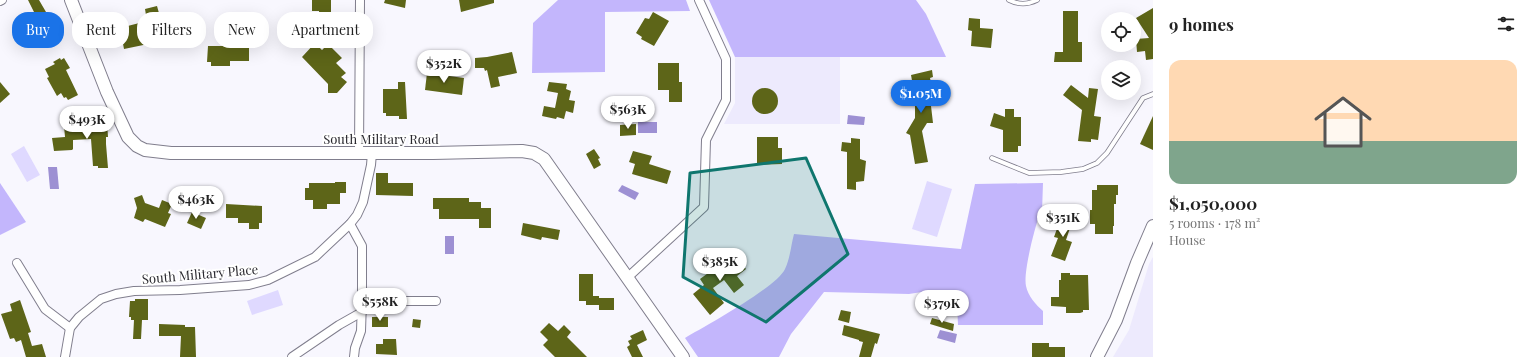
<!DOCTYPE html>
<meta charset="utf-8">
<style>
body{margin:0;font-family:"Playfair Display",serif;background:#f6f6f6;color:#222;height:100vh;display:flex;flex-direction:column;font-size:15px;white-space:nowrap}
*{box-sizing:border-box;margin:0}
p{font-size:13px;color:#767676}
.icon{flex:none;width:22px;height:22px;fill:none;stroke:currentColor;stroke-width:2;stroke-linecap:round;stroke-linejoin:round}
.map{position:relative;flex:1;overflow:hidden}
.sheet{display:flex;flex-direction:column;background:#fff;width:380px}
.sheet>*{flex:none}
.banner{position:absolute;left:12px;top:12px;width:380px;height:36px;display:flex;gap:8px}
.tools{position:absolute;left:1101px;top:12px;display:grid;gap:8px}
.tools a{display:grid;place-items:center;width:40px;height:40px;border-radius:50%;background:#fff;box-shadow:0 4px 16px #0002;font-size:20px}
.price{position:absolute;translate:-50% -34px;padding:0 9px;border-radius:14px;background:#fff;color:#222;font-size:13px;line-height:26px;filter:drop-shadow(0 1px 2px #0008)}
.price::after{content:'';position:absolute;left:50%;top:24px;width:12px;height:9px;margin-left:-6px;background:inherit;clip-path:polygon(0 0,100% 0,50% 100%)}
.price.current{background:#1a73e8;color:#fff}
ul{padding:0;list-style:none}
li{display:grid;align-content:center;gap:8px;height:212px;padding:0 16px}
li+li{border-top:1px solid #e0e0e0}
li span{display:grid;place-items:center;height:124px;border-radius:12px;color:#555}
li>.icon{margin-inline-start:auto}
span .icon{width:72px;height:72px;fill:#fffc;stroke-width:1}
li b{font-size:17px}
h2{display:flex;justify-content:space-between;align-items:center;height:48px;padding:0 16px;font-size:17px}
.pill{padding:0 14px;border-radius:16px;background:#fff;box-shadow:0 4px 16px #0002;font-size:14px;line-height:36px}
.pill.current{background:#1a73e8;color:#fff}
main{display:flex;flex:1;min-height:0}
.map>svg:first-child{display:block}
.built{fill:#edeafd}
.green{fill:#dfd9ff}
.forest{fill:#c3b6fc}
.water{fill:#9d90d3}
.building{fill:#5d6518}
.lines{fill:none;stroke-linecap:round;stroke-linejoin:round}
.lane-casing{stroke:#807e8d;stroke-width:5.5}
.street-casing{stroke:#807e8d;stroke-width:10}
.secondary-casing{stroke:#807e8d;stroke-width:14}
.lane{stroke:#fff;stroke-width:4}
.street{stroke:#fff;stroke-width:8}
.secondary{stroke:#fff;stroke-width:12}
.marked{fill:#0f766e;fill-opacity:0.2;stroke:#0f766e;stroke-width:3;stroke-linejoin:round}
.labels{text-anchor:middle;stroke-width:4;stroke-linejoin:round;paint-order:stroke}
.street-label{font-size:13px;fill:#28272d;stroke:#fff}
</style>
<main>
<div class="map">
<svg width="1153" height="357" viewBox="0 0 1153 357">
<rect width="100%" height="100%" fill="#f8f7fe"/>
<g class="built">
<polygon points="735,57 840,57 840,124 724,124 735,103"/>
<polygon points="1153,257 1153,357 1113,357 1129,330 1149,264"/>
</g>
<g class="green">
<polygon points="24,146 40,175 27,182 11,154"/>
<polygon points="927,181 952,189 937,237 912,229"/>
<polygon points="278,290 283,305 252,315 247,301"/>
</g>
<g class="forest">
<polygon points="558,0 686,0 690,11 605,12 605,72 532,73 533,23"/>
<polygon points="709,0 916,0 926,14 946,57 735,57"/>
<polygon points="0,183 26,222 0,235"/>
<path d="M1043,183L1042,212L1040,213C1035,227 1023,272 1026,286C1028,296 1036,305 1043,311V325H958L957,304L928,291L909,294L824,292L791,334L779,357H698L685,338C704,327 777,287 785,269C790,259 791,245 794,234L961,249L975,184Z"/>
</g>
<g class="water">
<polygon points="848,115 865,117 864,125 847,124"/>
<rect x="638" y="122" width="19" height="11"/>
<polygon points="48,167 57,167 59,189 50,189"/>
<polygon points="622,185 639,193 635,200 618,191"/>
<rect x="445" y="236" width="9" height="18"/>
<polygon points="940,330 957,334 955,343 937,338"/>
</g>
<g class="building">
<polygon points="28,0 39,0 46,12 40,15 54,43 46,47 41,37 36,40 28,25 31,24 28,18 35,14"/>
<polygon points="312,0 331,0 331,31 319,31 319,11 312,11"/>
<polygon points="385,0 406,0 405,8 384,3"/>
<polygon points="459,0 494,0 494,3 461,12"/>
<polygon points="157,6 162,24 154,26 156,36 152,37 153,43 124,49 120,28 147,21 145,9"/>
<polygon points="1153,8 1153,59 1146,60 1145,51 1137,52 1136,39 1149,38 1136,18"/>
<polygon points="1063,11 1078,11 1078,42 1082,42 1082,62 1054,62 1055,52 1063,52"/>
<polygon points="653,12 669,21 654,46 641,39 642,37 636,33 645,18 649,19"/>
<polygon points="969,18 980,19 980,28 993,29 991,48 971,46 972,31 968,30"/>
<polygon points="253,24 266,24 266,39 253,40"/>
<polygon points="225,43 249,43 249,61 230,61 230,66 211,66 211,62 207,62 208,46 225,46"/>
<polygon points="315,43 322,50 328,44 342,58 336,63 346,73 341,77 347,82 337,93 328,93 328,84 302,57"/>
<polygon points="512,52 517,73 498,77 500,86 491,88 487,70 485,71 484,68 475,68 475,58 487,57"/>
<polygon points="60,58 61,60 64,58 70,68 66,70 78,95 68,100 66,97 64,98 61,93 57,96 47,78 49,77 45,69 55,64 53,62"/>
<polygon points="658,63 679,63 679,82 682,82 682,102 669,102 669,90 658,90"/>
<polygon points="932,70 933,77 930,78 936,105 931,106 933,123 927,123 922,131 928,162 915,164 910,135 906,133 915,118 915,97 911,75"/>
<polygon points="427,73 464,78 462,95 425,90"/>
<polygon points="0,82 10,94 0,103"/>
<polygon points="398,82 405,82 407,119 399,119 399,116 386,116 386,113 383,113 383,89 398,89"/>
<polygon points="549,82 567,84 566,89 571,91 569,100 575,101 573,113 566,111 564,119 557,117 556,119 542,116 544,106 555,108 558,93 547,91"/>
<polygon points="1071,85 1088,98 1089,88 1098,89 1094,116 1101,117 1098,140 1091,139 1091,142 1078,141 1082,110 1063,95"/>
<circle cx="765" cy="101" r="13"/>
<polygon points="1005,109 1014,109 1014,117 1021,117 1021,146 1018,146 1018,152 1003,152 1003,130 990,126 994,113 1005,117"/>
<polygon points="104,116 104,123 107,122 108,137 106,137 106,144 108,168 98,168 98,166 93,166 91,139 73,140 73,149 72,150 54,151 52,138 65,137 64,126 92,124 91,117"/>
<polygon points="1153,116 1153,150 1140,144"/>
<polygon points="636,124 636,135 620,136 620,125"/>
<polygon points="757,137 778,137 778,148 782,148 782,164 757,165"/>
<polygon points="851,138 860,139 860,159 866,161 864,181 856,182 856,190 847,189 847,152 841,151 842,142 851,143"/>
<polygon points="594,149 600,158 598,159 601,165 594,169 586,154"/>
<polygon points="633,151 652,156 649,164 671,171 667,184 632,174 635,164 629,162"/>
<polygon points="376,173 388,173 388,183 413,183 413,196 376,195"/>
<polygon points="335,182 346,182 346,193 340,193 340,204 327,204 327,209 313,209 313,200 305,200 305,188 309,188 309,183 335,183"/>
<polygon points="1097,185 1118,185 1118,195 1116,195 1116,204 1114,204 1114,226 1113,226 1113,234 1095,234 1095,224 1090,224 1090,210 1092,210 1092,190 1097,190"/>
<polygon points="142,195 145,203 159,208 162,200 172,204 168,213 171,214 165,227 145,219 143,222 134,218 137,208 134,198"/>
<polygon points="433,198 469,198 469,202 481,202 481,208 491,208 491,228 479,228 479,219 439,219 439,209 433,209"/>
<polygon points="226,204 262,206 262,223 259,223 259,229 249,229 249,223 238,223 238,218 226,218"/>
<polygon points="192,212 206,218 201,229 187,223"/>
<polygon points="1062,215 1070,215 1074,216 1066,240 1072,242 1065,261 1051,256 1058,238 1054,237"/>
<polygon points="523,223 560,230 558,240 542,237 541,240 521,235"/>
<polygon points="734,253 746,269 737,276 744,285 734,293 724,280 713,288 724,303 710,315 693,294 704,285 700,279 715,268 712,265 722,257 725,260"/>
<polygon points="1061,273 1070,273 1070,275 1088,275 1089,310 1083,310 1083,312 1080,313 1066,313 1066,307 1051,306 1051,297 1059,297 1059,280 1061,280"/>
<polygon points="579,274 593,274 593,296 599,296 599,298 614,298 614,310 599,310 599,305 586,305 586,301 579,301"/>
<polygon points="135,299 148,299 148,320 142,320 141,339 133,339 134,320 131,320 131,317 129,317 130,301 135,301"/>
<polygon points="20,300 31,332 28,333 32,346 42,344 46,357 26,357 21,340 16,342 14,338 10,339 1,314 12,311 10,304"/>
<polygon points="841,310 851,312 849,323 838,320"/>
<rect x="372" y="317" width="16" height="10"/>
<polygon points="932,318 954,324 953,331 930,324"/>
<polygon points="413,319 421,320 420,328 412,327"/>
<polygon points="549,323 558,331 564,325 571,332 567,337 587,357 555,357 543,345 548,340 540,332"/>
<polygon points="159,324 185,325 185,327 195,327 196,357 180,357 181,336 159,336"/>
<polygon points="844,325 880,334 877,344 875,343 871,357 859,357 863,342 859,341 859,340 842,335"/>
<polygon points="643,330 647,340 637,345 643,357 632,357 627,347 630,345 628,341 632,339 630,336"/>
<polygon points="383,339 396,339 397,355 376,354 376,344 383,344"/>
<polygon points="1032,343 1049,343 1049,347 1065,347 1065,357 1032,357"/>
</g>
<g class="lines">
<defs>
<g id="lane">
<path d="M1009,0C1019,5 1027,5 1037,0"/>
<polyline points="992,158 1029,173 1061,172 1083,169 1097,163 1107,153 1143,98 1153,94"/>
</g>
<g id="street">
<polyline points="0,1 2,0"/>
<polyline points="359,153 360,0"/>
<polyline points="350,224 362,246 362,301 361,331 355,348 354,357"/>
<polyline points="17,263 45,309 70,328"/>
<polyline points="627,278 704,207 706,140 726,100 726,59 699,0"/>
<polyline points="362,301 436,301"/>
<polyline points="65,357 70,328 79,317 101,299 116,294 134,291 180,290 249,285 268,280 315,257 350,224 357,215 363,202 371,165 372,153"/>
<polyline points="292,357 339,325 362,312"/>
</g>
<g id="secondary">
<polyline points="71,0 107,92 128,137 137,146 145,150 171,153 433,153 522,151 534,153 544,159 683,357"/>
<polyline points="1097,357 1116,320 1137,263 1153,226"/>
</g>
</defs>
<use href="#lane" class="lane-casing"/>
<use href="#street" class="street-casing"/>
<use href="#secondary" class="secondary-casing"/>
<use href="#lane" class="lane"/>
<use href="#street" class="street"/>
<use href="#secondary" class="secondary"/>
</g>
<path class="marked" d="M806,158L848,254L766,322L683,277L690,173Z"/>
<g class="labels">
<g class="street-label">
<text x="381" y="144">South Military Road</text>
<text transform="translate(200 274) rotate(-5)" y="5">South Military Place</text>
</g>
</g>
</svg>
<div class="tools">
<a><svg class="icon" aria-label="locate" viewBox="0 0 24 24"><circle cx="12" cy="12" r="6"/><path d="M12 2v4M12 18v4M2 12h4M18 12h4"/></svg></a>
<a><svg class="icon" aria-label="layers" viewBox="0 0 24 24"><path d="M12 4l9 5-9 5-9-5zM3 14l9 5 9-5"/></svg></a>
</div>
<b class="price" style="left:444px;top:84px">$352K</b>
<b class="price current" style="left:921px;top:114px">$1.05M</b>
<b class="price" style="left:628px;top:130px">$563K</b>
<b class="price" style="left:87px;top:140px">$493K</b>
<b class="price" style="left:196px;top:220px">$463K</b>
<b class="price" style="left:1063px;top:238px">$351K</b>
<b class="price" style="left:720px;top:282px">$385K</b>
<b class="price" style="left:380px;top:322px">$558K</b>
<b class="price" style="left:942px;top:324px">$379K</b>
<div class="banner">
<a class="pill current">Buy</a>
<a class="pill">Rent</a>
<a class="pill">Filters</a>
<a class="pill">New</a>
<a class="pill">Apartment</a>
</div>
</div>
<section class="sheet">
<h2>9 homes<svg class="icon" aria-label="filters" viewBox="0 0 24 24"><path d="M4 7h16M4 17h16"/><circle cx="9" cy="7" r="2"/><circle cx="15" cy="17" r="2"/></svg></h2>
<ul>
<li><span style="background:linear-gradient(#ffd9b3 65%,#7fa58c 0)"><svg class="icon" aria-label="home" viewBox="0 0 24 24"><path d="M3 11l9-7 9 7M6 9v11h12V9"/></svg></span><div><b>$1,050,000</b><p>5 rooms · 178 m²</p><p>House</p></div></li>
</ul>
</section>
</main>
